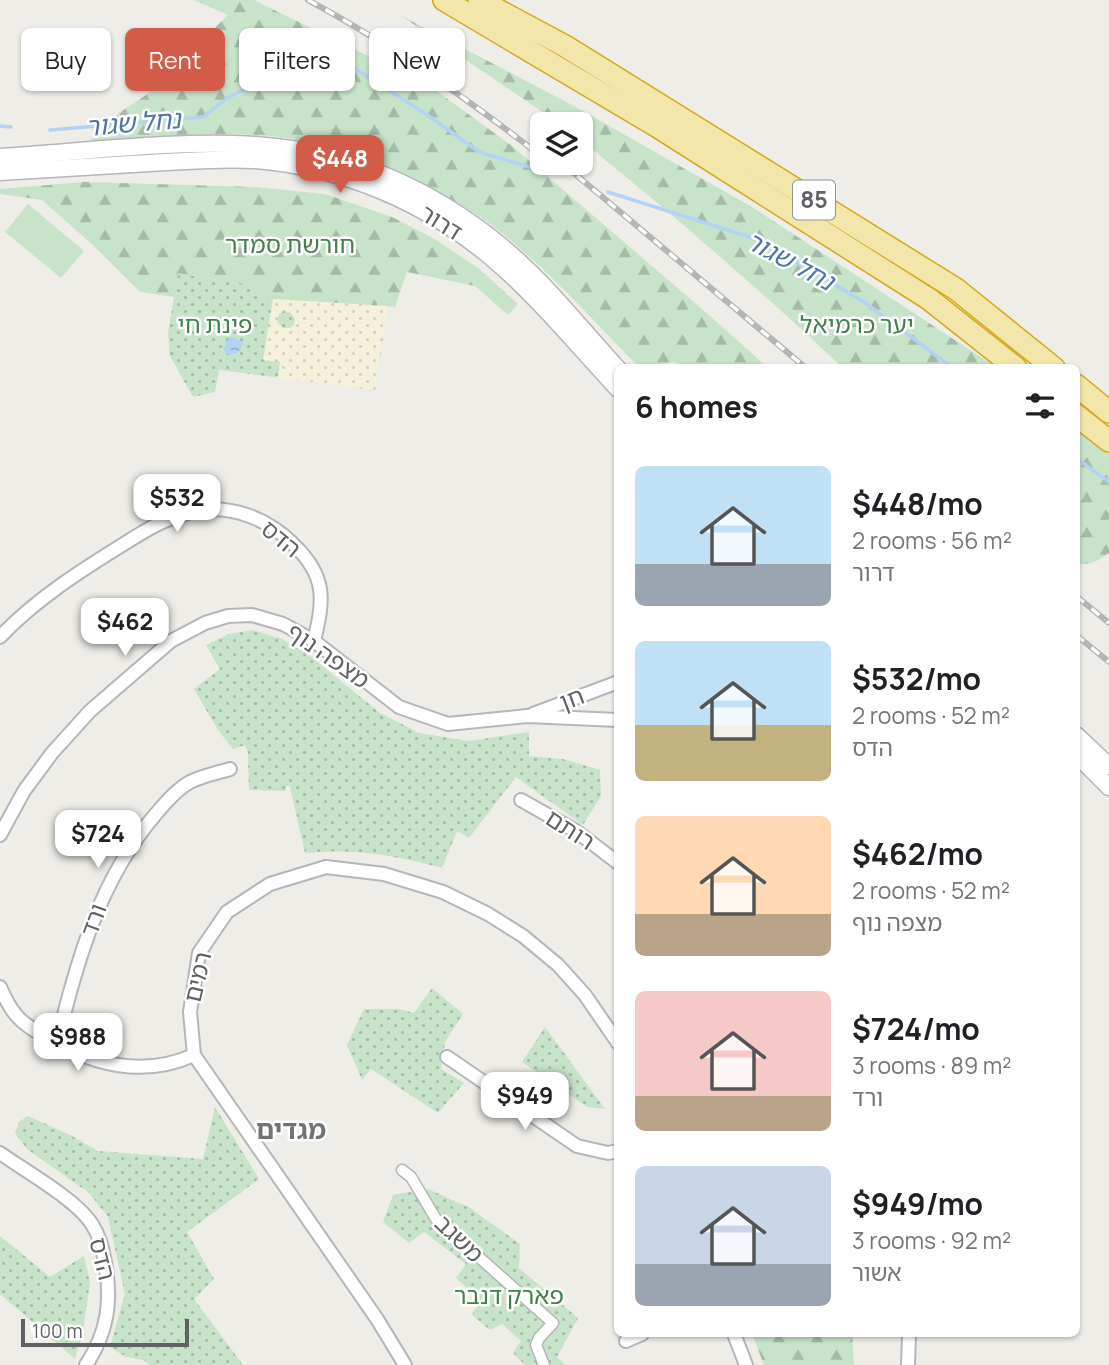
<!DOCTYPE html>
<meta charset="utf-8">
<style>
body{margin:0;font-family:Manrope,"Noto Sans Hebrew",sans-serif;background:#f2f2f2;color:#202124;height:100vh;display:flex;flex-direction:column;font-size:26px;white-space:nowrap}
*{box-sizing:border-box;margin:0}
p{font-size:23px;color:#757577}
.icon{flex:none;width:38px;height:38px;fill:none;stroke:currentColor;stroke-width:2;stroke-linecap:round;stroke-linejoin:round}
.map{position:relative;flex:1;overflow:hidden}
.sheet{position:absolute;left:614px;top:364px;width:466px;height:973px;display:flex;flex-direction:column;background:#fff;border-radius:10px;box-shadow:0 2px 5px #0004}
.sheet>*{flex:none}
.top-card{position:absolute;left:21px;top:28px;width:488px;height:63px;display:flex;gap:14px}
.fabs{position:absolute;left:530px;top:112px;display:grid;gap:14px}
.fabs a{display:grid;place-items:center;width:63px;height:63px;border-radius:10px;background:#fff;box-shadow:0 2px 5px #0004;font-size:35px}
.scale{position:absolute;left:21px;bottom:18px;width:168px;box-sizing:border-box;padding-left:7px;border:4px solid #5f6165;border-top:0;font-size:19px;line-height:24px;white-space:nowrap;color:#5f6165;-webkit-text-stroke:5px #fff;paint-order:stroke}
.price{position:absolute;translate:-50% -60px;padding:0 16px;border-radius:14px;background:#fff;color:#222;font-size:23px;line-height:46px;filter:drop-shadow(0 2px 4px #0008)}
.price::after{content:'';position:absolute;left:50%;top:42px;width:21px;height:16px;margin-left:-10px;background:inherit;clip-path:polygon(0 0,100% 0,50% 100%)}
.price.current{background:#d35c49;color:#fff}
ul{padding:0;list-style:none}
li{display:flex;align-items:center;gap:21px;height:175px;padding:0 21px}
li span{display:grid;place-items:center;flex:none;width:196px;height:140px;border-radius:10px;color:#555}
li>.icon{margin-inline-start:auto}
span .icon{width:84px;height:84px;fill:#fffc;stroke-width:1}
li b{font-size:30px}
h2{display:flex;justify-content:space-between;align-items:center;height:84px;padding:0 21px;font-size:30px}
.pill{padding:0 24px;border-radius:10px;background:#fff;box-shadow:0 2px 5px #0004;font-size:24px;line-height:63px}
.pill.current{background:#d35c49;color:#fff}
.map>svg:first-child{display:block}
.grass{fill:url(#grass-dots)}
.forest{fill:url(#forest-firs)}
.sand{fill:url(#sand-dots);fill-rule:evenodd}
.garden{fill:#c7e3c9}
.water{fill:url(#water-ripples)}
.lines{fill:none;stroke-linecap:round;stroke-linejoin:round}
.stream{stroke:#b2d3f4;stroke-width:3.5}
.pedestrian-casing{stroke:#b4b6ba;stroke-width:13}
.minor-casing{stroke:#b4b6ba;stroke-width:16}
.tertiary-casing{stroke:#b4b6ba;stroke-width:19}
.trunk-casing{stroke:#d7a81e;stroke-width:24}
.pedestrian{stroke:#fff;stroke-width:10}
.minor{stroke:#fff;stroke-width:12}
.tertiary{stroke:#fff;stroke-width:16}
.trunk{stroke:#f2e6aa;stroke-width:21}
.rail-casing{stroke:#b4b5b5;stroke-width:6}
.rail{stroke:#fff;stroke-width:3.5;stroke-dasharray:10;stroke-linecap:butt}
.labels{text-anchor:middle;stroke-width:5;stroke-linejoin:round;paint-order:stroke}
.shield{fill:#fff;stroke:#8f9093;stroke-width:2}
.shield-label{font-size:23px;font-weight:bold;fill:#5f6165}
.street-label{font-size:24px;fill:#5f6165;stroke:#fff}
.park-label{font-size:24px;fill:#428148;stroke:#fff}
.water-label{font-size:26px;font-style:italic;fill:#5074a5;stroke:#fff}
.neighbourhood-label{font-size:26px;font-weight:bold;fill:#707377;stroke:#fff}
</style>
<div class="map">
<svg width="1109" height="1365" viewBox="0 0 1109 1365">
<defs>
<pattern id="grass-dots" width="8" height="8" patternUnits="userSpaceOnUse" patternTransform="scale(1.75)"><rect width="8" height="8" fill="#c7e3c9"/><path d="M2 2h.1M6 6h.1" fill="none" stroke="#a5bba7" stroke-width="1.8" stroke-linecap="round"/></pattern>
<pattern id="forest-firs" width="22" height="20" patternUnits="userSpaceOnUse" patternTransform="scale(1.75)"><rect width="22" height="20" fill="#c7e3c9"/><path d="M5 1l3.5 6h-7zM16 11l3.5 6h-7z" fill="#a5bba7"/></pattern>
<pattern id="sand-dots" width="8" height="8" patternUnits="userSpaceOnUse" patternTransform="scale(1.75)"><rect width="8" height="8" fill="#f6f1db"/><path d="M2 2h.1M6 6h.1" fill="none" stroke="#d5d1bf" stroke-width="1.8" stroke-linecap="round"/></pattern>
<pattern id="water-ripples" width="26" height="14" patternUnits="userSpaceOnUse" patternTransform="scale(1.75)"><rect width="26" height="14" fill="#b2d3f4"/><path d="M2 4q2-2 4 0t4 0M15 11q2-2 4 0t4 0" fill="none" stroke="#94afc9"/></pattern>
</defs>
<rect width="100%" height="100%" fill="#efede7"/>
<g class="grass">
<polygon points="178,273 253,286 251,295 273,299 388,306 375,390 219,370 215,392 193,397 170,356 168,333"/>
<path d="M253,630L282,639L310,656L380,713L419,733L468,741L529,732V756L563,759L600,770L601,796L583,825L516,777L469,838L457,831L442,868C396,855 353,848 305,853L290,786H286V791L249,790L248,753L245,745L233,749L218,730L194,689L220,669L206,645L229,634Z"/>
<polygon points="432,988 463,1014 445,1042 441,1069 464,1083 438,1113 371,1069 362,1080 347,1045 364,1009 399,1009 414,1013"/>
<polygon points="545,1027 605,1109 587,1107 522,1062"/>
<polygon points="215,1107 259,1179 187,1232 214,1279 194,1299 243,1365 150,1365 143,1360 126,1357 110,1347 125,1294 108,1217 89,1193 27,1149 15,1133 19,1122 28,1116 70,1135 98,1151 203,1159"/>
<polygon points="428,1189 470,1208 520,1244 519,1268 578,1318 557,1357 565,1365 525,1365 513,1353 521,1341 502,1324 490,1330 472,1315 480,1300 456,1278 466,1264 424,1232 409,1243 383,1222 393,1195"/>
<polygon points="0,1236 50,1277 84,1256 90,1282 83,1332 75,1359 0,1294"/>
</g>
<g class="forest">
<path d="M194,0H254L431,87L512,146L709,315L767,367H687L674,362L639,367C596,323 554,277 507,237C449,189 345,143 270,136C211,131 149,137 90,141L119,113L146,95L228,15Z"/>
<path d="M400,15L574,106L752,207L996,367H842C758,288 671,213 581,140V124H560Z"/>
<polygon points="84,182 255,187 325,194 392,217 433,238 478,268 518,304 508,315 475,286 407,272 395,307 273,299 251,295 252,286 178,273 174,297 140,292 95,247 42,200 0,194 0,189"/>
<path d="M1076,428L1109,454V553C1099,560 1088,567 1076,563Z"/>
<polygon points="752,1334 852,1334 854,1365 764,1365"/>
</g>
<path class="sand" d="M273,299L388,306L375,390L278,378L280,362L263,360ZM284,311L290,312L295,319L294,325L289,328H283L277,322L279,314Z"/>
<polygon class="garden" points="28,204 84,251 61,278 5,232"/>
<path class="water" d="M231,337L243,342C241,352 236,356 226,354L224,350L226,342Z"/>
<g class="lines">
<g class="stream">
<polyline points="0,126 11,127"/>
<polyline points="50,130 203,117 227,98 254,85 293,71 341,60 426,114 479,152 550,173"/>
<polyline points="608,192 759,240 864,302 953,368"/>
<polyline points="1076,458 1109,482"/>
</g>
<defs>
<polyline id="pedestrian" points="402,1170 411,1177 436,1219 553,1323 539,1338 536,1345 544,1365"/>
<g id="minor">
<path d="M0,637C34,601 77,573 119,547C143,532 167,516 196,511C231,504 268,519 293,544C327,576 324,600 314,641"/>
<polyline points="533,714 618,682"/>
<polyline points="521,800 576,831 618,863"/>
<polyline points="0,835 24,791 52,753 90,711 171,641 205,623 228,616 252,615 283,624 314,641 399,707 448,724 527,716 618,720"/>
<path d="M0,987C4,996 9,1007 16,1015C25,1026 39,1033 51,1040C96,1066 145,1077 194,1055"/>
<path d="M57,1043C76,963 100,879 155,815C164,804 177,789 190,782C202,776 217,773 230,769"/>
<polyline points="447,1057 577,1146 608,1153 618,1151"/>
<path d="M0,1153C25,1171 79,1201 93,1226C100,1237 103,1250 105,1262C112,1301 108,1332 86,1365"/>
<polyline points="734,1334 746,1365"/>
<polyline points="626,1341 642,1334"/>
<polyline points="405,1365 377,1319 194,1055 190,1012 199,953 227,912 270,884 326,867 384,874 443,892 488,914 523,936 558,965 585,995 618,1043"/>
<polyline points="908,1365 909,1334"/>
</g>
<g id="tertiary">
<path d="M0,157C82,152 173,140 255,145C346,151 431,188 501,246C544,281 580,328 618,369"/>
<path d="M0,172C50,169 99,166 149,163C184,161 220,158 255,160C343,167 425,202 492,258C538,297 577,345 618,389"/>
<polyline points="1076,735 1109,766"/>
<polyline points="1076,754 1109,787"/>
</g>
<g id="trunk">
<polyline points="444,0 658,127 929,299 1016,368"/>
<polyline points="479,0 565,46 956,289 1054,368"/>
<polyline points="1076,385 1109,412"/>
<polyline points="1076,415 1109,441"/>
</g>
</defs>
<use href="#pedestrian" class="pedestrian-casing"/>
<use href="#minor" class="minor-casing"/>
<use href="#tertiary" class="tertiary-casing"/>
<use href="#trunk" class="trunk-casing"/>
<use href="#pedestrian" class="pedestrian"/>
<use href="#minor" class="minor"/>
<use href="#tertiary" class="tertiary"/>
<use href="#trunk" class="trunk"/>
<defs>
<g id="rail">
<path d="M308,0C392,45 468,99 542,157"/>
<polyline points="562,163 806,368"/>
<polyline points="1076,596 1109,623"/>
<polyline points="1076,635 1109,662"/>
</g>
</defs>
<use href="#rail" class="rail-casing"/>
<use href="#rail" class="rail"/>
</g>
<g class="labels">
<rect class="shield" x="793" y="180.5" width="42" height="39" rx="5"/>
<g class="shield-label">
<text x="814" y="208">85</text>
</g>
<g class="street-label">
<text transform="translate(441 223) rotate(32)" y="8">דרור</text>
<text transform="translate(281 539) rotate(39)" y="8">הדס</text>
<text transform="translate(328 656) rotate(35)" y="8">מצפה נוף</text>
<text transform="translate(572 699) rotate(-21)" y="8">חן</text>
<text transform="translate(570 830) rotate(33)" y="8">רותם</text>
<text transform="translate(94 920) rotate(-70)" y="8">ורד</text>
<text transform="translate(198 977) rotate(-77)" y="8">רמים</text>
<text transform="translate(459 1239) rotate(44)" y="8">משגב</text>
<text transform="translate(102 1259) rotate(76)" y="8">הדס</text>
</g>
<g class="park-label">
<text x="290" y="253">חורשת סמדר</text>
<text x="215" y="333">פינת חי</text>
<text x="857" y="333">יער כרמיאל</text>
<text x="509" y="1304">פארק דנבר</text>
</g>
<g class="water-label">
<text transform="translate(133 123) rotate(-5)" y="9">נחל שגור</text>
<text transform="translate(790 261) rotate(28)" y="9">נחל שגור</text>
</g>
<g class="neighbourhood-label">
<text x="291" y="1139">מגדים</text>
</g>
</g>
</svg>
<div class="fabs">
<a><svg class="icon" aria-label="layers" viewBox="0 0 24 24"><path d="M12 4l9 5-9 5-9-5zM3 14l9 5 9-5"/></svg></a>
</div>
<div class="scale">100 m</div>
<b class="price current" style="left:340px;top:195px">$448</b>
<b class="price" style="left:177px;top:534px">$532</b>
<b class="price" style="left:125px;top:658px">$462</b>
<b class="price" style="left:98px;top:870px">$724</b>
<b class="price" style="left:78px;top:1073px">$988</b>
<b class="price" style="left:525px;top:1132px">$949</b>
<div class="top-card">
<a class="pill">Buy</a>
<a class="pill current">Rent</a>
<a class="pill">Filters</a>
<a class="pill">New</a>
</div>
<section class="sheet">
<h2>6 homes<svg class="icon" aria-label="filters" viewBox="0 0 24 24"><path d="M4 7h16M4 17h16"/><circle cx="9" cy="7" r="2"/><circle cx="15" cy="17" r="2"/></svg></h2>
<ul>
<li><span style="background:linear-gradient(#bfe0f5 70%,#9aa5b1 0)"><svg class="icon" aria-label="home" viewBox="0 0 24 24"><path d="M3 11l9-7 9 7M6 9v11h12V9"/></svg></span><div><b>$448/mo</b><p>2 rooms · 56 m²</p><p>דרור</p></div></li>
<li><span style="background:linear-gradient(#bfe0f5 60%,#c2b280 0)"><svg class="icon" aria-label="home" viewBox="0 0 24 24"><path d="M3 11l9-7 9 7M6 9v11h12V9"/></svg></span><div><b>$532/mo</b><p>2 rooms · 52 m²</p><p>הדס</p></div></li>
<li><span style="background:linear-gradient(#ffd9b3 70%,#b9a48a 0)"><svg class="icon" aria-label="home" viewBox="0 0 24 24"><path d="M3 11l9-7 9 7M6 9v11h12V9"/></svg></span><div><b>$462/mo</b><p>2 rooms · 52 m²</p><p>מצפה נוף</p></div></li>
<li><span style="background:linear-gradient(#f6c9c9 75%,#b9a48a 0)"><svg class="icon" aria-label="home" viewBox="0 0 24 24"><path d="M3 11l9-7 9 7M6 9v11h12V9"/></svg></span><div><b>$724/mo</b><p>3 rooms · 89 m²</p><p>ורד</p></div></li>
<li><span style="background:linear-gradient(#c9d6e8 70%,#9aa5b1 0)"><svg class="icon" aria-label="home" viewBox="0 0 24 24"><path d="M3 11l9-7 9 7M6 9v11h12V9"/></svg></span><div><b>$949/mo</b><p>3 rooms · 92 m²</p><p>אשור</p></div></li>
</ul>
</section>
</div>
